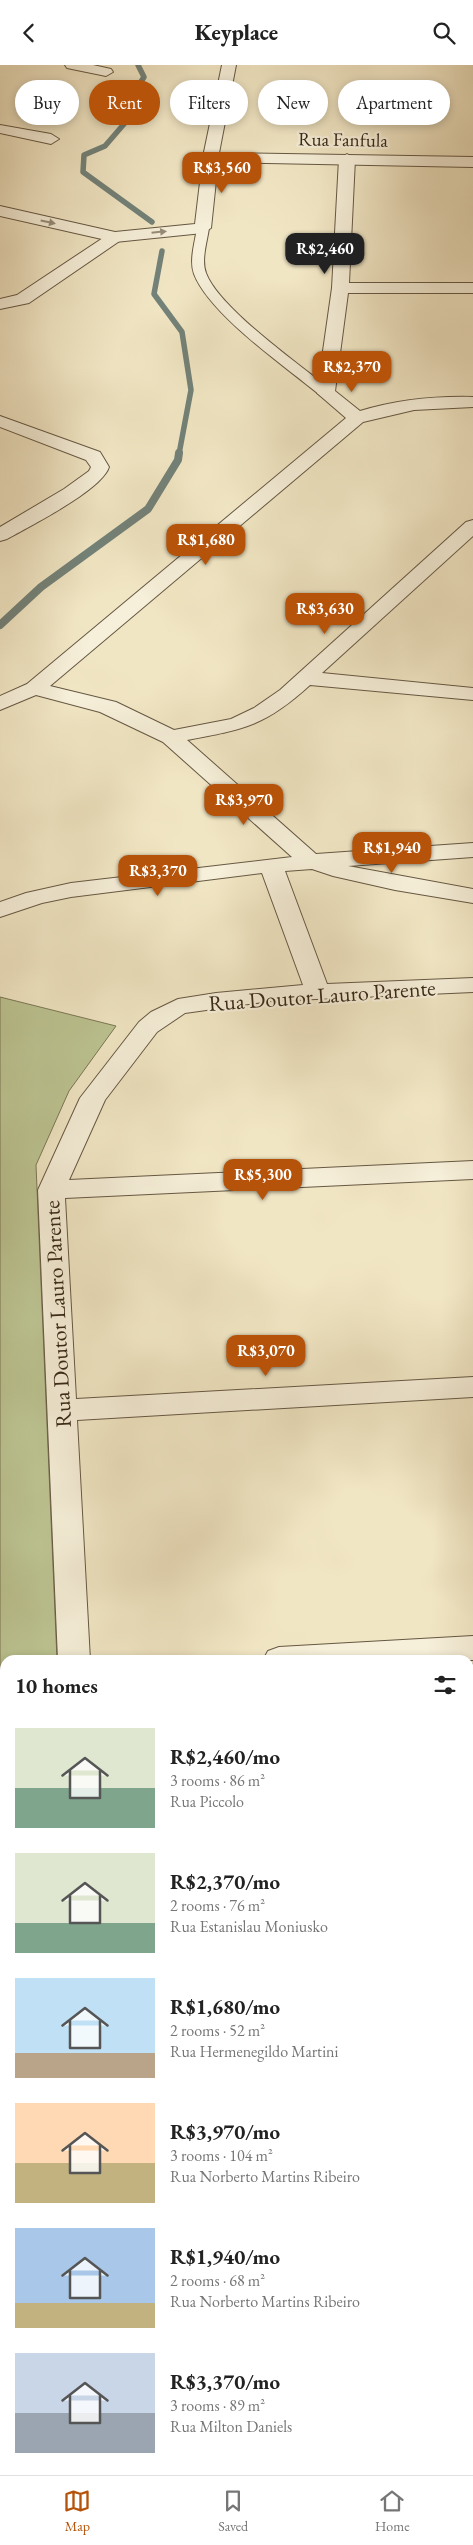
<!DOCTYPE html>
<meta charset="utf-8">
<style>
body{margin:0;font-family:"EB Garamond",serif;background:#f2f2f2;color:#222;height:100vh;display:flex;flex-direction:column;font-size:19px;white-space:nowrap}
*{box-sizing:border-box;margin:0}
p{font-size:16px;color:#767676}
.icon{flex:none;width:28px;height:28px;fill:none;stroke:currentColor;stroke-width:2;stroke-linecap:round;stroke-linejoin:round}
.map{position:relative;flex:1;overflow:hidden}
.panel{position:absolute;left:0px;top:1590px;width:474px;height:820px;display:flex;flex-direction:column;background:#fff;border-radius:15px 15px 0 0;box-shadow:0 2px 8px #0003}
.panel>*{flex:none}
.guide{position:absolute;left:15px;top:15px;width:444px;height:45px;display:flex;gap:10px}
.price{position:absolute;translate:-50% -42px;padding:0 11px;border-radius:10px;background:#b45309;color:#fff;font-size:16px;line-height:32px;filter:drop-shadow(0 1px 2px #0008)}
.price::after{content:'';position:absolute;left:50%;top:30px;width:15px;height:11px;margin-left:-8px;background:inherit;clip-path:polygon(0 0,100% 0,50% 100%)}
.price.current{background:#222;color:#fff}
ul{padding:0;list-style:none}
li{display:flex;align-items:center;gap:15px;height:125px;padding:0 15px}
li span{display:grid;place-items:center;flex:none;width:140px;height:100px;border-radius:0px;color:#555}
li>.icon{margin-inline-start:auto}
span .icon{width:60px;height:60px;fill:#fffc;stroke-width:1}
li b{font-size:21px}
h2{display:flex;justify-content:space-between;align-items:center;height:60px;padding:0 15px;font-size:21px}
.chip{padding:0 18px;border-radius:22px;background:#fff;box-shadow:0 2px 8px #0003;font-size:18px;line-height:45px}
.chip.current{background:#b45309;color:#fff}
header{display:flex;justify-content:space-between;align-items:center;height:65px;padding:0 15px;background:#fff;font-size:22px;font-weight:800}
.dock{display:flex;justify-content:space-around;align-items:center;height:70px;border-top:1px solid #e0e0e0;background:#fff;font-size:14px;color:#767676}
.dock a{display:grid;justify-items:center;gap:2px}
.dock .current{color:#b45309}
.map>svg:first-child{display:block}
.green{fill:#bcc492;stroke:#7a7655}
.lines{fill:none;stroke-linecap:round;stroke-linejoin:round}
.stream-far1{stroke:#738279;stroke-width:5.5}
.stream{stroke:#738279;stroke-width:8}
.service-casing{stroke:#665843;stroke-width:2}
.minor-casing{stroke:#665843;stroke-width:2}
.tertiary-casing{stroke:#665843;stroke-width:2}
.service{fill:#f6efd9;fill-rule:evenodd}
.minor{fill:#f6efd9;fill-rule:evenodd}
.tertiary{fill:#f6efd9;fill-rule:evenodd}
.oneway{fill:#968c78}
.labels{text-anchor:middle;stroke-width:4.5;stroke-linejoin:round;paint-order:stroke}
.far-street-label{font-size:19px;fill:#372818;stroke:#f6efd9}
.street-label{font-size:22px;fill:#372818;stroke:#f6efd9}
</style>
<header><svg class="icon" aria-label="back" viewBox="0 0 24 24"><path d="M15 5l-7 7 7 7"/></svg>Keyplace<svg class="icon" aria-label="search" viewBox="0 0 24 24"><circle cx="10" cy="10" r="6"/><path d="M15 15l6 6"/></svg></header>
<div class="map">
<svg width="473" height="2410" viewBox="0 0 473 2410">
<rect width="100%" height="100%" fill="#f1e6c4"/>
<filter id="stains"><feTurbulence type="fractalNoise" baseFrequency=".004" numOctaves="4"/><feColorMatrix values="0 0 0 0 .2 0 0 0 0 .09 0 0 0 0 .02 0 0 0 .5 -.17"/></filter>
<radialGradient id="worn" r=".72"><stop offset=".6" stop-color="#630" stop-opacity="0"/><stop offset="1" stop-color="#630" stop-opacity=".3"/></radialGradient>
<g class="green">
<polygon points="0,932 116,961 69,1026 36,1100 57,1595 5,1595 5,1921 0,1922"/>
<polygon points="469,1599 473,1599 473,1712 469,1711"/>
</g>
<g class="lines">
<g class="stream-far1">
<polyline points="138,0 144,12 132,31 111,49 124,59 105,81 84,90 83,107 152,157"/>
<polyline points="162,186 154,229 182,267 191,325 179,389"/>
</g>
<polyline class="stream" points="0,560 41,522 148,444 178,395 179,388"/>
<defs>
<path id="service" d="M203,160L209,163C207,177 201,195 206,208C219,243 300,300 331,325L332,328L331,331H321C286,302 210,250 194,209C189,195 195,177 197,163Z"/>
<g id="minor">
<polygon points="65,0 93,0 111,4 113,7 106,11 67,3"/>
<polygon points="0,60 51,69 59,74 51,79 0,68"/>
<path d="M347,89L355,94L349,218H473V228H348L335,326L360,346C397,335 434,331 473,332V342L414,345L363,357L50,621L116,637L174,665L231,654L254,643L280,625L466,457L473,455V471L322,608L473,623V635L310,620C265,661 245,664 187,675L316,789L473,778V792L348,801L473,824V838L395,825L333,811L312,804L285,806L327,919L473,913V927L271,936L185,948L157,967L105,1035L69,1115L473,1096V1114L65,1133L76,1334L473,1312V1332L77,1355L90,1595H58L38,1125L80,1033L139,957L151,947L178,934L216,928L303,920L262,808L71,832L42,838L0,852V837L26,828L71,818L292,792L163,677L100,647L36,630L0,645V631L27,619L346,353L317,328L332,223L339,94Z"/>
<polygon points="115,167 123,172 121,175 29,238 0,244 0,234 17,230 109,169"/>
<path d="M0,351L100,387L109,402C102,425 30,461 7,474L0,476V462L64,424L89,406L91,402L86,395L0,362Z"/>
<polygon points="473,1571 473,1595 263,1595 268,1586 279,1582"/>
<polygon points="46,2405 86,2405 84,2410 44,2410"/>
</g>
<g id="tertiary">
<polygon points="222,0 236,0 219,88 473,92 473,102 218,97 211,163 203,168 115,177 0,151 0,141 115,167 195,159 203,92"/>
<rect x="469" y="1921" width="4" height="32"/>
<rect x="0" y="1925" width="5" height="32"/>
</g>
</defs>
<use href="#service" class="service-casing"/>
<use href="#minor" class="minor-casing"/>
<use href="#tertiary" class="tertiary-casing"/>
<use href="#service" class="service"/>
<use href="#minor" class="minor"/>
<use href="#tertiary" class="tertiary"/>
</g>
<defs><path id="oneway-solid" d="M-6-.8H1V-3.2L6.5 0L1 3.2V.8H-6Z" transform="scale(1.25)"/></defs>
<g class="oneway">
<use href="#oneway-solid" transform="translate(48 157) rotate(12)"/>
<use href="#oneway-solid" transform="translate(159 167) rotate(-6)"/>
</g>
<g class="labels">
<g class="far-street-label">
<text transform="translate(343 74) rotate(1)" y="7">Rua Fanfula</text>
</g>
<g class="street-label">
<text transform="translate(322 930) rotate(-4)" y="8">Rua Doutor Lauro Parente</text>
<text transform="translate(57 1249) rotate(-93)" y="8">Rua Doutor Lauro Parente</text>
</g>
</g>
<rect width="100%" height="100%" filter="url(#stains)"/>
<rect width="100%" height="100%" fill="url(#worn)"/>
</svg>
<b class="price" style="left:222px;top:129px">R$3,560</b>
<b class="price current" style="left:325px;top:210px">R$2,460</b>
<b class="price" style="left:352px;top:328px">R$2,370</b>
<b class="price" style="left:206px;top:501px">R$1,680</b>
<b class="price" style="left:325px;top:570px">R$3,630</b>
<b class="price" style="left:244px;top:761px">R$3,970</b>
<b class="price" style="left:392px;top:809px">R$1,940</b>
<b class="price" style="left:158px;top:832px">R$3,370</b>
<b class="price" style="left:263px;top:1136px">R$5,300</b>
<b class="price" style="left:266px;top:1312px">R$3,070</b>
<div class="guide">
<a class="chip">Buy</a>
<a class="chip current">Rent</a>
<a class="chip">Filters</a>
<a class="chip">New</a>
<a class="chip">Apartment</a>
</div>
<section class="panel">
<h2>10 homes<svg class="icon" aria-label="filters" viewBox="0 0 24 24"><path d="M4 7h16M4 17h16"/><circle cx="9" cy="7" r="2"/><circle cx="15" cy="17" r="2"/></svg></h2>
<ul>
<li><span style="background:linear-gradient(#dfe7d0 60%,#7fa58c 0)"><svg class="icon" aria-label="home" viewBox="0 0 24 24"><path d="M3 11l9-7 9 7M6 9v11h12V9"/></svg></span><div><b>R$2,460/mo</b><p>3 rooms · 86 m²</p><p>Rua Piccolo</p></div></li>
<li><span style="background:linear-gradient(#dfe7d0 70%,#7fa58c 0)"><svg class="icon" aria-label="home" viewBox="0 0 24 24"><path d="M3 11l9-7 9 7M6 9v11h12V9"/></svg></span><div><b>R$2,370/mo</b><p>2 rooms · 76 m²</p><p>Rua Estanislau Moniusko</p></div></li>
<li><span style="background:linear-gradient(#bfe0f5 75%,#b9a48a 0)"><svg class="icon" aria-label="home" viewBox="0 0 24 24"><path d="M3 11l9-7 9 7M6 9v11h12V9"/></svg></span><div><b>R$1,680/mo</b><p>2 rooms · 52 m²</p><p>Rua Hermenegildo Martini</p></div></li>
<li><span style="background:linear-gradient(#ffd9b3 60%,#c2b280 0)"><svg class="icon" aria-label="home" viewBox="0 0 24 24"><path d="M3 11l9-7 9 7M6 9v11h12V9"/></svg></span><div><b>R$3,970/mo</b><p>3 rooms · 104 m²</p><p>Rua Norberto Martins Ribeiro</p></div></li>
<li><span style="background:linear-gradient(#a9c7e8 75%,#c2b280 0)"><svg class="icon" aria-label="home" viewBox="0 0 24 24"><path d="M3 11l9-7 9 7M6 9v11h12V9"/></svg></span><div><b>R$1,940/mo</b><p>2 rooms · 68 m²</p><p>Rua Norberto Martins Ribeiro</p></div></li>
<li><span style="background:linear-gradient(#c9d6e8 60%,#9aa5b1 0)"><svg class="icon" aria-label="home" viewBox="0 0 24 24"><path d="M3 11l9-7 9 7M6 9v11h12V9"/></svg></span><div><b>R$3,370/mo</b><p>3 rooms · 89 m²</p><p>Rua Milton Daniels</p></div></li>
</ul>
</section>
</div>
<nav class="dock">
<a class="current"><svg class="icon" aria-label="map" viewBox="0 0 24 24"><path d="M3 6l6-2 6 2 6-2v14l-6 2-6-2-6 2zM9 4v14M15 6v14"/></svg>Map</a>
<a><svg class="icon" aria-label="saved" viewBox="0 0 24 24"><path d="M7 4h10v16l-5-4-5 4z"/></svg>Saved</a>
<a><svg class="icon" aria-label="home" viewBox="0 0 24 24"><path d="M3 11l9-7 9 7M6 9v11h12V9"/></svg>Home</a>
</nav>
